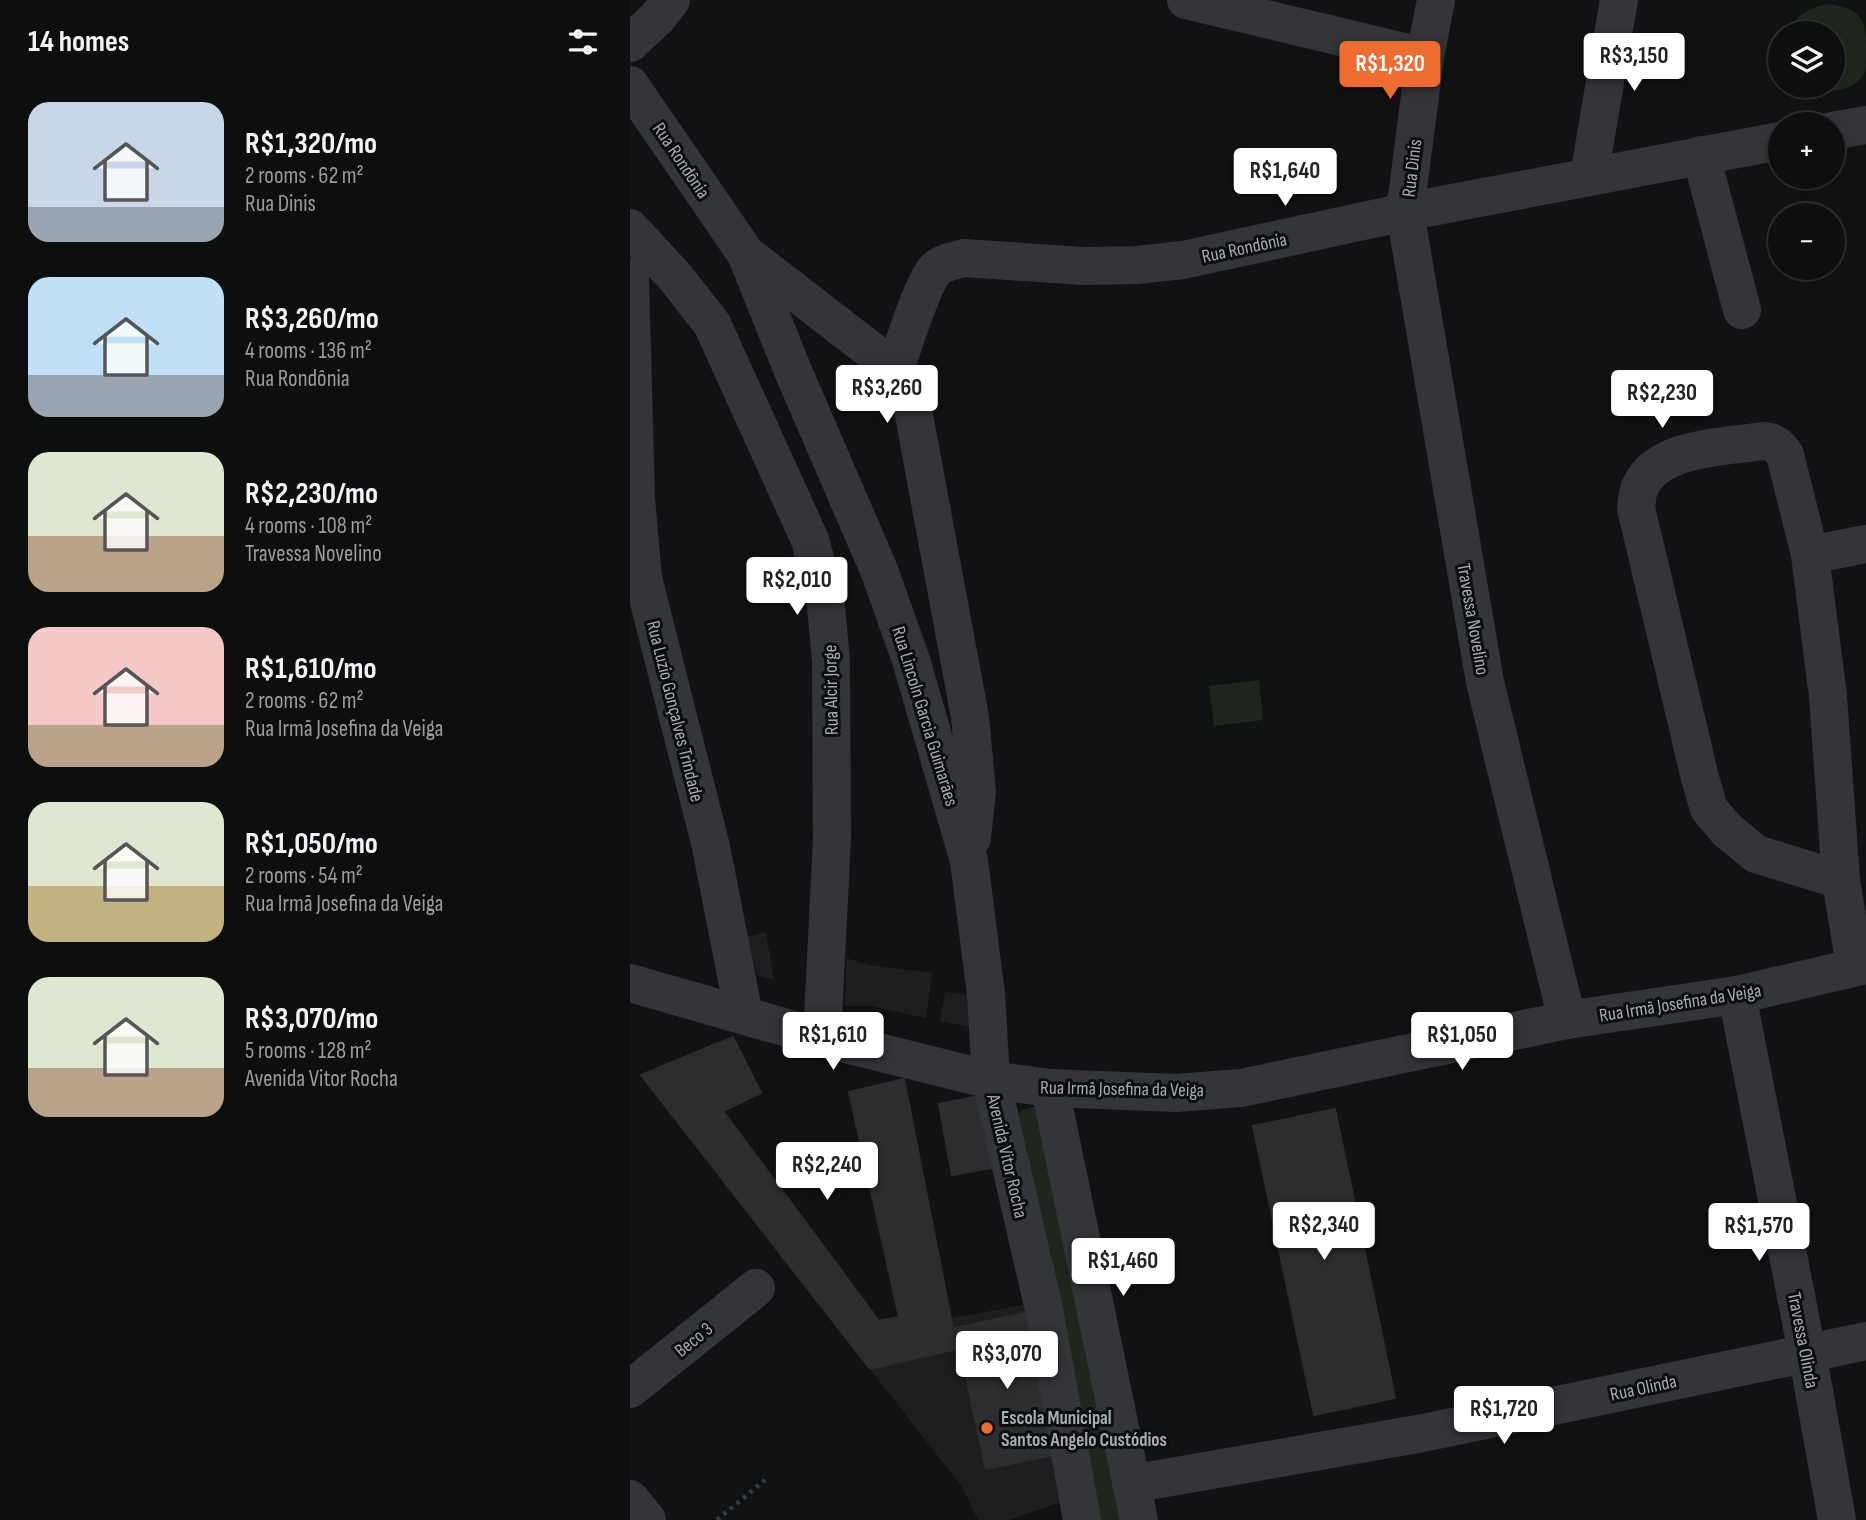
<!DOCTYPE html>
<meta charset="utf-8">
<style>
body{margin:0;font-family:"Sofia Sans Condensed",sans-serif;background:#161717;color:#f1f3f6;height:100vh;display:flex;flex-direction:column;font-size:26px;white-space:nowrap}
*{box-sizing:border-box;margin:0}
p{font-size:23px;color:#9a9c9e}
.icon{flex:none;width:38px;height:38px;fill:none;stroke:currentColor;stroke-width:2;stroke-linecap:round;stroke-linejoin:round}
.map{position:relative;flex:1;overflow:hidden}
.panel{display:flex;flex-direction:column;background:#0d0e0e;width:630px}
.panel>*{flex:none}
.tools{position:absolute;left:1138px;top:21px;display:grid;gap:14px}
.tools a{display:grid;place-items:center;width:77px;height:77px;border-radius:50%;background:#0d0e0e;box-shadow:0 4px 10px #0003,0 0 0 2px #2d2e2e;font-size:35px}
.price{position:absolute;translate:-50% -60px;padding:0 16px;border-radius:7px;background:#fff;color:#222;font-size:23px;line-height:46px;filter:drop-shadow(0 2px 4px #0008)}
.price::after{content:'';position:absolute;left:50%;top:42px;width:21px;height:16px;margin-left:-10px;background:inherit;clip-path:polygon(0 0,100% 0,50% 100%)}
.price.on{background:#ee6c2f;color:#fff}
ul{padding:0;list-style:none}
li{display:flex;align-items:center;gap:21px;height:175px;padding:0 28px}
li span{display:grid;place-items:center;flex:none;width:196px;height:140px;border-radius:21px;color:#555}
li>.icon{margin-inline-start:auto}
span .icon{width:84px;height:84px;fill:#fffc;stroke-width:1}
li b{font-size:30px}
h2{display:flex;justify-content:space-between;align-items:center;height:84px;padding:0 28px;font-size:30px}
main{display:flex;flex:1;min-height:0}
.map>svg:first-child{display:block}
.built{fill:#1d1e20}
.green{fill:#1f261e}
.building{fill:#2c2d2f;stroke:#2b2d2f;stroke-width:2}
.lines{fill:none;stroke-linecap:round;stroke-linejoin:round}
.path{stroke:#393c3f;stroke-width:4.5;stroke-dasharray:3.5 5;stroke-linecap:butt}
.minor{stroke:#333538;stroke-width:38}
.poi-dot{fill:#ee6c2f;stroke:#0c0d0e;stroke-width:2.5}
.labels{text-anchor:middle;stroke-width:6;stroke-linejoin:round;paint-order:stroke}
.street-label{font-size:19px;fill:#a3aeb3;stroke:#0c0d0e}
.poi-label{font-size:19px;font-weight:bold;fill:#a3aeb3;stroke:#0c0d0e;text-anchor:start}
</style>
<main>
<section class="panel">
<h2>14 homes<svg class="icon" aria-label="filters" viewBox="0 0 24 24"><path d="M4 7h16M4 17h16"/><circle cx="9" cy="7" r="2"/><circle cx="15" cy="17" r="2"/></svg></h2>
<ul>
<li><span style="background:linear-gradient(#c9d6e8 75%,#9aa5b1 0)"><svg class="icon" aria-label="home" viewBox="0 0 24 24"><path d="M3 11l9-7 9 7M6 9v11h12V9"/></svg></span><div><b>R$1,320/mo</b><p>2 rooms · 62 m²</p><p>Rua Dinis</p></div></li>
<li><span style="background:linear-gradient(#bfe0f5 70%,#9aa5b1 0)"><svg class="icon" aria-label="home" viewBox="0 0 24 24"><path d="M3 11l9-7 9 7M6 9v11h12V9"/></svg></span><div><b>R$3,260/mo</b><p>4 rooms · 136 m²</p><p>Rua Rondônia</p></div></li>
<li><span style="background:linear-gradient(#dfe7d0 60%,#b9a48a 0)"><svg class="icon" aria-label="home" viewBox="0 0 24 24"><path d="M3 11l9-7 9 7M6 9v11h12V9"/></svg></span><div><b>R$2,230/mo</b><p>4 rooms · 108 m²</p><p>Travessa Novelino</p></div></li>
<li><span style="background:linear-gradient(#f6c9c9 70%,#b9a48a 0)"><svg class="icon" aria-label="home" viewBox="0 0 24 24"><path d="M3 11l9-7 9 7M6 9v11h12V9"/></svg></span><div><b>R$1,610/mo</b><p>2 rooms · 62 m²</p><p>Rua Irmã Josefina da Veiga</p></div></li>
<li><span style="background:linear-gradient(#dfe7d0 60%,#c2b280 0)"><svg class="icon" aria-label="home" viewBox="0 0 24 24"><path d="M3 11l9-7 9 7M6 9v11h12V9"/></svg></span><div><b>R$1,050/mo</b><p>2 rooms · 54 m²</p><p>Rua Irmã Josefina da Veiga</p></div></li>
<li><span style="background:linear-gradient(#dfe7d0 65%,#b9a48a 0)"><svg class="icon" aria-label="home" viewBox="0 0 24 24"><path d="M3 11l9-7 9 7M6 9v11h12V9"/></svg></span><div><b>R$3,070/mo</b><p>5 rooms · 128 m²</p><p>Avenida Vitor Rocha</p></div></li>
</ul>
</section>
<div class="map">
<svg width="1236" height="1520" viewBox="0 0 1236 1520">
<rect width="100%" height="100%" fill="#111213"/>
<g class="built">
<polygon points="136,932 144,980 128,976 116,937"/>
<polygon points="216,958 239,965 302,973 296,1018 240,1006 215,1006"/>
<polygon points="315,992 349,996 349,1029 310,1021"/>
<polygon points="404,1303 442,1498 380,1520 348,1520 332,1487 240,1369 327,1349 322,1318"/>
</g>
<g class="green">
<path d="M1197,4C1231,8 1236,18 1236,50C1236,57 1236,66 1235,72C1224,94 1196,93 1177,86H1202V33H1158C1165,15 1179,8 1197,4Z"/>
<polygon points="629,680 633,720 584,726 579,686"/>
<polygon points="404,1107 417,1112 500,1520 467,1520 387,1117 392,1110"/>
</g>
<g class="building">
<polygon points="103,1037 131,1093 93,1111 249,1321 269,1317 219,1092 274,1079 327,1349 240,1369 11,1075"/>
<polygon points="354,1095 368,1167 322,1175 309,1104"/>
<polygon points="705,1109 765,1398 684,1415 623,1126"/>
<polygon points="397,1313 429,1454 356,1469 325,1328"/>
</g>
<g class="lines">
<polyline class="path" points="87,1520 135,1480"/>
<g class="minor">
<polyline points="556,0 795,57"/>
<polyline points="806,0 795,57 775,212 855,682 937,1020"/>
<polyline points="0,43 27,18 41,0"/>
<polyline points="0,85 116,254 265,369 280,394 340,717 347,792 342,838"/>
<polyline points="1202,131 1236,125"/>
<polyline points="1071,155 1112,310"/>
<polyline points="959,176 989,0"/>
<polyline points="0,228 46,278 82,324 180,540 195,595 201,661 202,839 192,1038"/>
<polyline points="116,254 163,371 249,570 281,660 339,861 356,994 361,1080 415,1314 452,1520"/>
<polyline points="0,277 6,498 13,578 81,847 114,1015"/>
<path d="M265,369C273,348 293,279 308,267C316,262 325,260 334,258L453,266L507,265L553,260L775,212L1150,141"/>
<polyline points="1180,555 1236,544"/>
<path d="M1211,880L1126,854L1097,830L1079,809L1070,778L1006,508C1007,502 1007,493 1010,487C1028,446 1096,447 1133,441C1145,442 1149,446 1155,455L1180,555L1198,696L1211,880L1225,967"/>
<polyline points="0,983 192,1038 361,1080 420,1088 546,1093 611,1088 937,1020 1107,995 1236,965"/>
<polyline points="1107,995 1177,1352 1207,1520"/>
<polyline points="420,1088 509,1520"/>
<polyline points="0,1389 126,1288"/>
<polyline points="501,1484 793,1433 1236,1341"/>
<polyline points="0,1499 17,1520"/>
</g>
</g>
<circle class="poi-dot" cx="357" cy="1428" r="7"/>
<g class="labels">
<g class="street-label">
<text transform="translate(52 160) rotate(56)" y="7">Rua Rondônia</text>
<text transform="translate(781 168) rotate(-83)" y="7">Rua Dinis</text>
<text transform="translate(614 247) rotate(-12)" y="7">Rua Rondônia</text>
<text transform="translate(844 619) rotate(80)" y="7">Travessa Novelino</text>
<text transform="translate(200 690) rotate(-91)" y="7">Rua Alcir Jorge</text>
<text transform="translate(46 711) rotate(76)" y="7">Rua Luzio Gonçalves Trindade</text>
<text transform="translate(296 716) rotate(73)" y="7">Rua Lincoln Garcia Guimarães</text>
<text transform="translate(1050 1002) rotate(-9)" y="7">Rua Irmã Josefina da Veiga</text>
<text transform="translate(492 1088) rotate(1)" y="7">Rua Irmã Josefina da Veiga</text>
<text transform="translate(378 1156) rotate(77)" y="7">Avenida Vitor Rocha</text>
<text transform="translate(63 1339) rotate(-39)" y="7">Beco 3</text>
<text transform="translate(1174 1340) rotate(79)" y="7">Travessa Olinda</text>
<text transform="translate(1013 1387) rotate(-12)" y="7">Rua Olinda</text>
</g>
<g class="poi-label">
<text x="371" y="1424">Escola Municipal<tspan x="371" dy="22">Santos Angelo Custódios</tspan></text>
</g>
</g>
</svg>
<div class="tools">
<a><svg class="icon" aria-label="layers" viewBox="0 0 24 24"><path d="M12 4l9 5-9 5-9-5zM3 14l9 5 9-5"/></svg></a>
<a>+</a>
<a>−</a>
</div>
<b class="price" style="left:1004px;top:93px">R$3,150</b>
<b class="price on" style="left:760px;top:101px">R$1,320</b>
<b class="price" style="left:655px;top:208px">R$1,640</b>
<b class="price" style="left:257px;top:425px">R$3,260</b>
<b class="price" style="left:1032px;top:430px">R$2,230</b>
<b class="price" style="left:167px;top:617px">R$2,010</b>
<b class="price" style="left:203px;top:1072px">R$1,610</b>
<b class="price" style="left:832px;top:1072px">R$1,050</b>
<b class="price" style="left:197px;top:1202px">R$2,240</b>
<b class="price" style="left:694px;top:1262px">R$2,340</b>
<b class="price" style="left:1129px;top:1263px">R$1,570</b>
<b class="price" style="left:493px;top:1298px">R$1,460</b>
<b class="price" style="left:377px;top:1391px">R$3,070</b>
<b class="price" style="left:874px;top:1446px">R$1,720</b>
</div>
</main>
